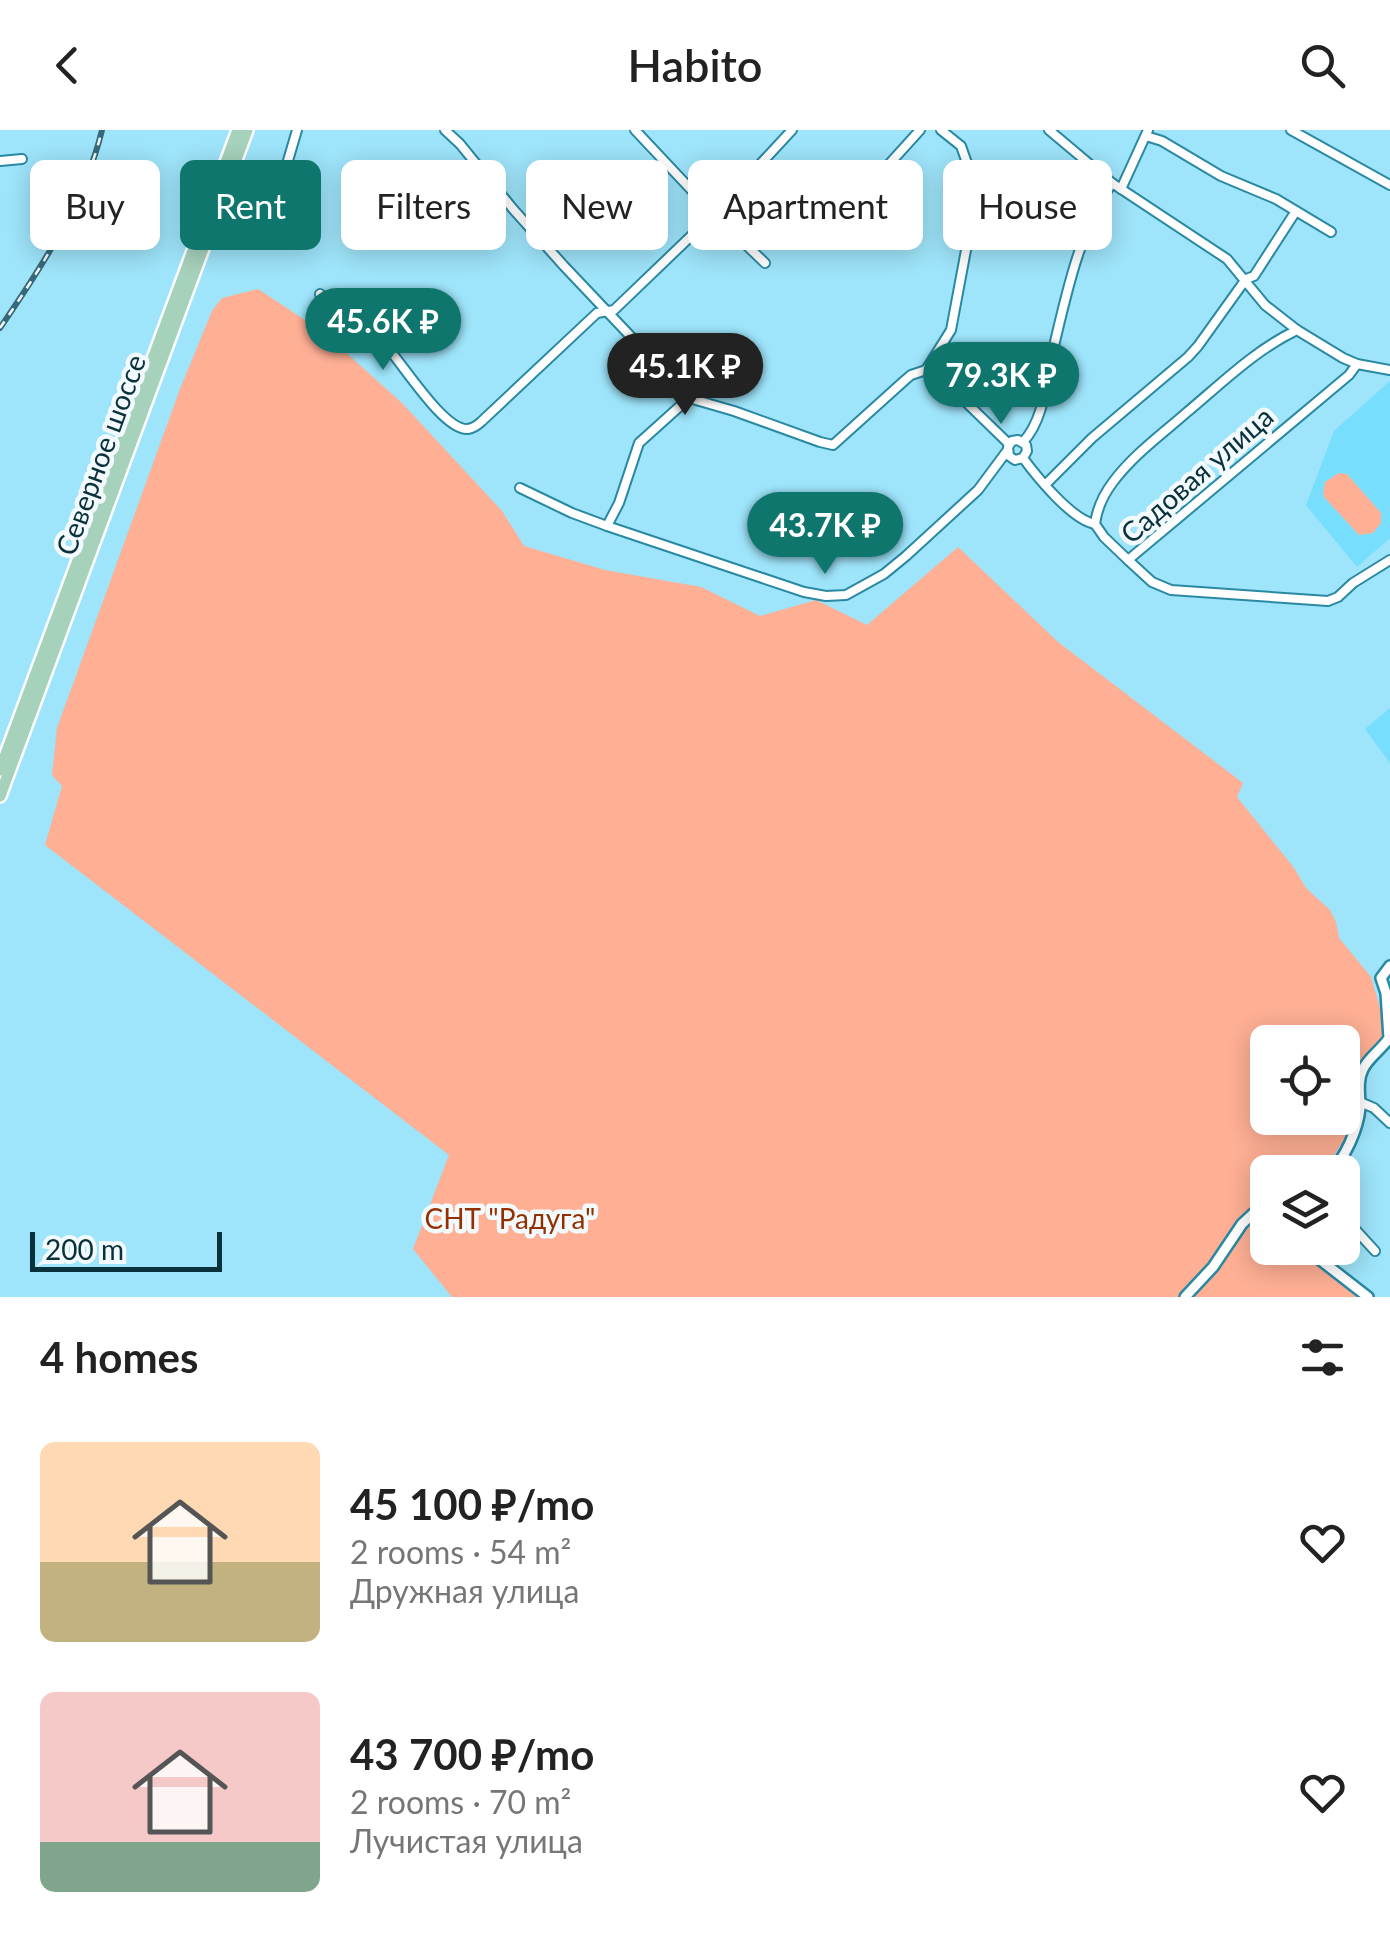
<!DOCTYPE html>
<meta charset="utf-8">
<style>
body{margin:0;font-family:Lato,sans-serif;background:#f6f6f6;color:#222;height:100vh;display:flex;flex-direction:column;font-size:38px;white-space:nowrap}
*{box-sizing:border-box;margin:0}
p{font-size:32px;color:#767676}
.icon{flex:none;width:55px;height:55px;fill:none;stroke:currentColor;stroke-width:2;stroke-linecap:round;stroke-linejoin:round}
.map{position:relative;height:1167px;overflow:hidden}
.drawer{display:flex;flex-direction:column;background:#fff;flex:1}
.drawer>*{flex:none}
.hud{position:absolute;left:30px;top:30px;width:1330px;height:90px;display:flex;gap:20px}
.fabs{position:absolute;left:1250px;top:895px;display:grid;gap:20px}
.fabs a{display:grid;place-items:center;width:110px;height:110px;border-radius:15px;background:#fff;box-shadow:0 5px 25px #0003;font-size:50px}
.scale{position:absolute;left:30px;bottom:25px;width:192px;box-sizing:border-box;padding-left:10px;border:5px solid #09313c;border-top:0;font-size:28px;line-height:35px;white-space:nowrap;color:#09313c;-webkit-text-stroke:8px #f2fafd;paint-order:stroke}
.price{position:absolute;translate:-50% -85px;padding:0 22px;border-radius:35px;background:#0f766e;color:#fff;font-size:32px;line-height:65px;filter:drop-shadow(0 2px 5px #0008)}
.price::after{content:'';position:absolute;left:50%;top:60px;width:30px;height:22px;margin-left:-15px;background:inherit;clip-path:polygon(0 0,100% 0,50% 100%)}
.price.selected{background:#222;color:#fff}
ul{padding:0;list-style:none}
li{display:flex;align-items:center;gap:30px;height:250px;padding:0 40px}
li span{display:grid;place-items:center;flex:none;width:280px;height:200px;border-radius:15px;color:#555}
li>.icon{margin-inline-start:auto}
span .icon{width:120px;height:120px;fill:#fffc;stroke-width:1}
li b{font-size:42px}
h2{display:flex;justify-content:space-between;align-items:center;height:120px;padding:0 40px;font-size:42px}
.chip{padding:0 35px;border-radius:15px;background:#fff;box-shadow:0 5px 25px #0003;font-size:35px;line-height:90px}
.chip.selected{background:#0f766e;color:#fff}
header{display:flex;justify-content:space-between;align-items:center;height:130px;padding:0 40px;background:#fff;font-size:45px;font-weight:600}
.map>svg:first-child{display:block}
.built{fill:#78defd}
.green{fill:#feaf94;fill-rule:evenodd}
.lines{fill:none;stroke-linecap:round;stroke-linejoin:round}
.minor-casing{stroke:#2989a3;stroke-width:12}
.tertiary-casing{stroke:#2989a3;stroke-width:14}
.primary-casing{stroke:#fff;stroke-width:16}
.minor{stroke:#fff;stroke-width:8}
.tertiary{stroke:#fff;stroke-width:9}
.primary{stroke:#a6d1bb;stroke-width:11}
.rail-casing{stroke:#386978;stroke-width:6}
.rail{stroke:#f2fafd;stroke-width:2.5;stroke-dasharray:8;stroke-linecap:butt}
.labels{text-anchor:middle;stroke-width:9;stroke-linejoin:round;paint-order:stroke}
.street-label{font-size:28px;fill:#09313c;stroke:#f2fafd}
.park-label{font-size:28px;fill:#943000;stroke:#f2fafd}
</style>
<header><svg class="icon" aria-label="back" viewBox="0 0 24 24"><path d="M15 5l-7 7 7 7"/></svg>Habito<svg class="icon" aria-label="search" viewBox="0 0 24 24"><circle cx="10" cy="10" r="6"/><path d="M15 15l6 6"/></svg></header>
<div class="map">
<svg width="1390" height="1167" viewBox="0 0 1390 1167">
<rect width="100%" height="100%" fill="#9ee4fa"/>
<g class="built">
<polygon points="1390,251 1390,408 1357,437 1306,375 1334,301"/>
<polygon points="1390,578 1390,633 1365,599"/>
</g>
<g class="green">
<path d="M258,159L323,202L402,273L502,381L524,416L605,440L701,457L760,486L816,470L867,495L958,417L1058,512L1243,653L1237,667L1294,738L1306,758L1330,780L1336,792L1339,808L1371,847L1384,892L1385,908C1375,920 1361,932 1356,947C1352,958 1356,969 1355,979C1354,998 1333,1029 1320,1042H1268L1267,1074L1251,1078L1267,1092L1268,1118H1299L1358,1167H452L413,1119L449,1025L45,715L62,656L52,645L57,598L180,259L212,181L222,168ZM1268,912H1342V988H1268Z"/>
<polygon points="1339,343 1347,344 1381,383 1381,393 1373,403 1359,405 1324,367 1323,363 1325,352"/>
</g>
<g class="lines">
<defs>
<g id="minor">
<polyline points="445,0 460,14 513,79 564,136 689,268 734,281 820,312 833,315 904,251 911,245 926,240 939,246 1009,314"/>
<polyline points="635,0 714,84 765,133"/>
<polyline points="941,0 961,16 967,33 987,50 1043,64 1091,54 1098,49 1099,43"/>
<polyline points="1049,0 1112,53 1227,129 1265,175 1297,200 1343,228 1357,234 1390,240"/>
<polyline points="1291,0 1390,55"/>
<polyline points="1146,6 1162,11 1221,46 1276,69 1331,102"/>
<polyline points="0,31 22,29"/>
<polyline points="1121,59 1148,0"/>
<polyline points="862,91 875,53 882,42 920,0"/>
<polyline points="264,112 297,0"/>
<path d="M320,164C328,177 342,187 355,194C362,198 370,200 376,205C396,221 441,301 468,299C474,298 478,295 482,291L597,183L614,180L714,84L792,0"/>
<polyline points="1357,234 1349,245 1128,430 1152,452 1171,460 1328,471 1338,467 1353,453 1390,430"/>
<polyline points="926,240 951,200 966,120 987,50"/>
<path d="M1023,312C1045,289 1047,246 1054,216C1067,161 1080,100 1112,53"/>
<path d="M1023,328L1027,321L1026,315L1018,310L1012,311L1008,317L1009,326L1015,330L1023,328C1037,347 1072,390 1095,394"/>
<polyline points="1045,355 1092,308 1188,227 1198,216 1246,149 1254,146 1296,81"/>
<polyline points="520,358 572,383 607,396 619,373 639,313 689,268"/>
<polyline points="607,396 804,462 826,466 846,465 884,444 906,426 978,360 1007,321"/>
<path d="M1128,430L1104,407L1095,394C1097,378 1104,364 1113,352C1133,325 1161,305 1186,283C1222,253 1255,220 1297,200"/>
<polyline points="1360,972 1374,978 1390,993"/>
<polyline points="1342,1085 1375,1121"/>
</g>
<g id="tertiary">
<path d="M1330,1042C1345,1029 1358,999 1360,978C1360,965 1357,951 1363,939C1369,927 1382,919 1389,908L1386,863L1381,848L1390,836"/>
<polyline points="1305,1118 1368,1167"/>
<polyline points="1185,1167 1213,1137 1242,1094 1257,1080 1268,1081"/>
</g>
<g id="primary">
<polyline points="0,640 238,0"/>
<polyline points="0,666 247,0"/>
</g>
</defs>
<use href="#minor" class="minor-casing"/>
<use href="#tertiary" class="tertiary-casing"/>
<use href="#primary" class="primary-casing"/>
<use href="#minor" class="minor"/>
<use href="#tertiary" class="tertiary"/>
<use href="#primary" class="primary"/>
<defs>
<path id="rail" d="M0,198C41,138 85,71 102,0"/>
</defs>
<use href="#rail" class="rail-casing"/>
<use href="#rail" class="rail"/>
</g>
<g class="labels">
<g class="street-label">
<text transform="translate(101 325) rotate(-70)" y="10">Северное шоссе</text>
<text transform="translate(1197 345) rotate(-41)" y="10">Садовая улица</text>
</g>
<g class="park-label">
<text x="510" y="1099">СНТ "Радуга"</text>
</g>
</g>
</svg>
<div class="fabs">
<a><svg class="icon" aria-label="locate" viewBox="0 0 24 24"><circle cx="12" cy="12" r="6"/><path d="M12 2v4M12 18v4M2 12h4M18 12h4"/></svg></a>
<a><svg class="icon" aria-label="layers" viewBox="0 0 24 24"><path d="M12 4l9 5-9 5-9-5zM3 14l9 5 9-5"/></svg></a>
</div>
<div class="scale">200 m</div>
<b class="price" style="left:383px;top:243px">45.6K ₽</b>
<b class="price selected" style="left:685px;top:288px">45.1K ₽</b>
<b class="price" style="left:1001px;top:297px">79.3K ₽</b>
<b class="price" style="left:825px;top:447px">43.7K ₽</b>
<div class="hud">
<a class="chip">Buy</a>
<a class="chip selected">Rent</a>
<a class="chip">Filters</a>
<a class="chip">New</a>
<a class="chip">Apartment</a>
<a class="chip">House</a>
</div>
</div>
<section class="drawer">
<h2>4 homes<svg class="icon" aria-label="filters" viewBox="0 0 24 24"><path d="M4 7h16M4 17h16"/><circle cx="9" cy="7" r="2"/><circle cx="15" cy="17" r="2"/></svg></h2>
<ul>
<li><span style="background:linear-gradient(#ffd9b3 60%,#c2b280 0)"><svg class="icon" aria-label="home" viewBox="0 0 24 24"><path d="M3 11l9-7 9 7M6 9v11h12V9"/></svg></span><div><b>45 100 ₽/mo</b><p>2 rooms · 54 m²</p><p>Дружная улица</p></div><svg class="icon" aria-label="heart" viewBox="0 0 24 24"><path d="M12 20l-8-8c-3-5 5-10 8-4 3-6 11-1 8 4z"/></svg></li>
<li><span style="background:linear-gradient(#f6c9c9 75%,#7fa58c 0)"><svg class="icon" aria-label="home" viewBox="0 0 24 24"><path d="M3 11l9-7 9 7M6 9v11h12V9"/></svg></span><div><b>43 700 ₽/mo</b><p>2 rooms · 70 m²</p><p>Лучистая улица</p></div><svg class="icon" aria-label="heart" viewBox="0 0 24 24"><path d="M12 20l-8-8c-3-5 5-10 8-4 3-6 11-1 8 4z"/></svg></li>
</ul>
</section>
